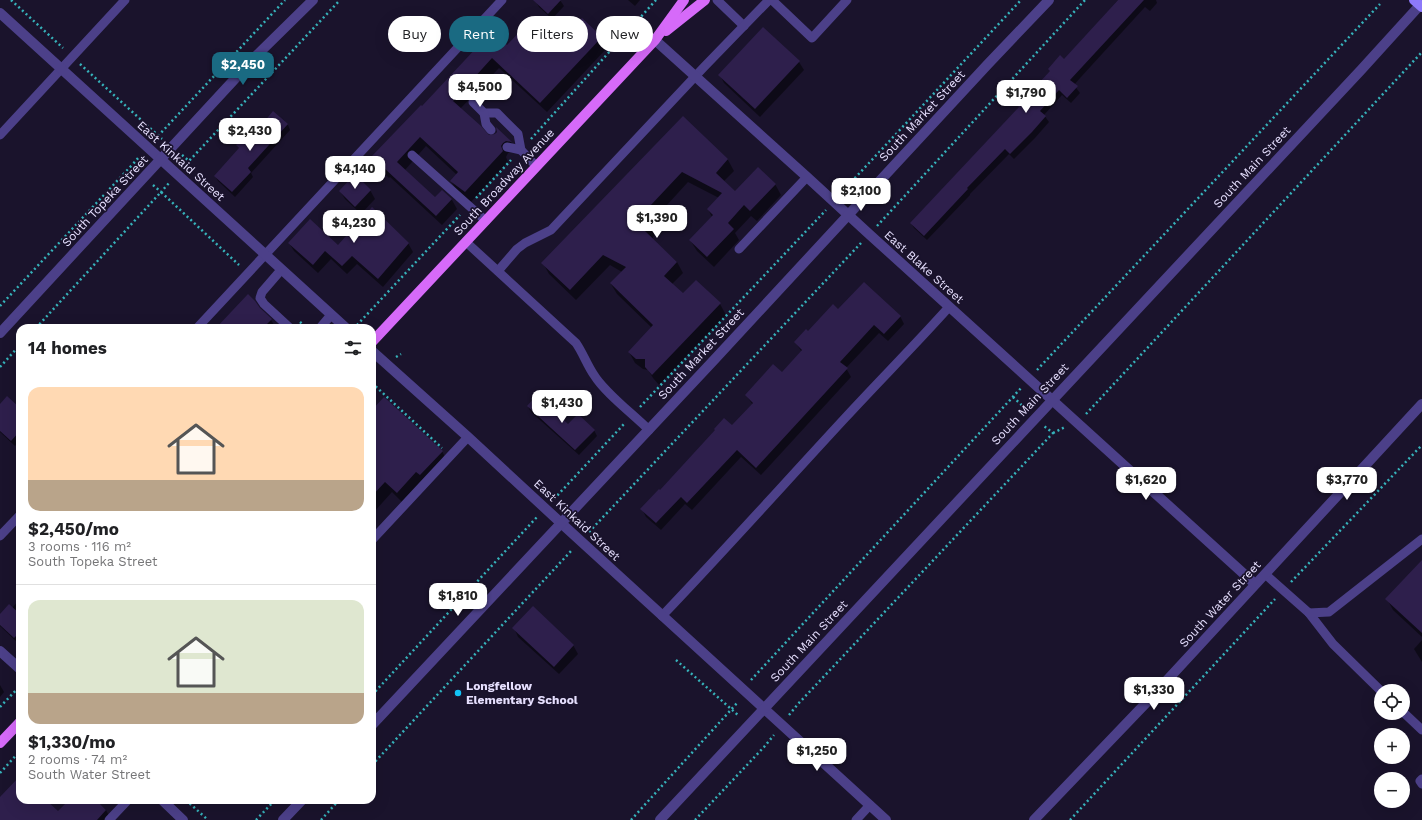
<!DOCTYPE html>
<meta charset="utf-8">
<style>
body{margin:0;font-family:"Work Sans",sans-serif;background:#f2f2f2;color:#202124;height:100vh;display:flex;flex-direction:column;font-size:15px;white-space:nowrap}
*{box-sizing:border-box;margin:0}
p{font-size:13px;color:#757577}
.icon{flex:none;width:22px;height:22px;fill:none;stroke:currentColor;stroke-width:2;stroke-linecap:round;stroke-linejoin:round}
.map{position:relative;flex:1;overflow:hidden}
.details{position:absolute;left:16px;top:324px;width:360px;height:480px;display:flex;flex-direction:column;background:#fff;border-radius:12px;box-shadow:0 4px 16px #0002}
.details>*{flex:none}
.banner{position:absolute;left:388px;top:16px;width:380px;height:36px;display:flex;gap:8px}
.tools{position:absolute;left:1374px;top:684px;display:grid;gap:8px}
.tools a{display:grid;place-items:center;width:36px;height:36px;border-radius:50%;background:#fff;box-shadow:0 4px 16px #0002;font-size:20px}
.price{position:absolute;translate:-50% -34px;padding:0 9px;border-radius:8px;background:#fff;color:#222;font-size:13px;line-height:26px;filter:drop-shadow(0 1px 2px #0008)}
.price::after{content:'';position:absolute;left:50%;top:24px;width:12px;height:9px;margin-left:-6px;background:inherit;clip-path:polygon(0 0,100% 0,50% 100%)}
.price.current{background:#1a6a82;color:#fff}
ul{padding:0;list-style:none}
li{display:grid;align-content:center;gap:8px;height:212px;padding:0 12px}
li+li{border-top:1px solid #e0e0e0}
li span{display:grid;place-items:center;height:124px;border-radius:12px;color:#555}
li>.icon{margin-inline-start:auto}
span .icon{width:72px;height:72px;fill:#fffc;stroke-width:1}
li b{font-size:17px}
h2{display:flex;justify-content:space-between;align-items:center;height:48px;padding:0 12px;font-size:17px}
.pill{padding:0 14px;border-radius:18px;background:#fff;box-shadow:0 4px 16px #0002;font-size:14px;line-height:36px}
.pill.current{background:#1a6a82;color:#fff}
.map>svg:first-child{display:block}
.shadow{fill:#0007}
.building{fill:#2e1f4c}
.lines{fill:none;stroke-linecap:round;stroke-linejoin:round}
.path{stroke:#36b2ba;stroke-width:2.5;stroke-dasharray:2 3;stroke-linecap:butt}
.lane{stroke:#4c4089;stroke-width:9}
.street{stroke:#4c4089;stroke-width:10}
.secondary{stroke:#8d79fa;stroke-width:10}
.primary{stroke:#d66af9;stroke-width:10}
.poi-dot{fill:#12c3f6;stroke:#1a132c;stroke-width:1.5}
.labels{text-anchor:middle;stroke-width:3.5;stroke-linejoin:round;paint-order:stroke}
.street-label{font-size:12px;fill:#e6dffe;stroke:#1a132c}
.poi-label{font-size:12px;font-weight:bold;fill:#e6dffe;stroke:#1a132c;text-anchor:start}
</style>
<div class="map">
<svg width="1422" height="820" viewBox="0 0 1422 820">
<rect width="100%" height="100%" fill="#1a132c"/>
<g class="shadow">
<polygon points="537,0 560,0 564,6 552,19 539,7 536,2"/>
<polygon points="628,0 640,0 635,6"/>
<polygon points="1118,0 1156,0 1157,3 1150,11 1145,7 1081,77 1074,85 1080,93 1071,103 1062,95 1044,115 1049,122 1035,138 1014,159 1009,154 970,194 970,195 927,240 914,228 911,223 1064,60"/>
<polygon points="582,19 602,38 607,48 547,112 499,68 460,109 488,137 496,135 497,130 511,142 516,151 511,151 508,153 506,157 508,162 471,202 457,191 451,181 457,175 426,146 405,170 435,198 442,191 452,200 457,209 442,225 390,177 389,178 378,167 372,157 422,107 507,47 539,44 555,48"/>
<polygon points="799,62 804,70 760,117 724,83 720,75"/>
<polygon points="273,113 288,125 290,130 251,173 253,177 235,197 218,181 215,176 240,149 237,146 252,138"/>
<polygon points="683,117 728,160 734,171 724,181 735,192 775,184 781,195 757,221 751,216 735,233 739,240 714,267 697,251 690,240 712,217 708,209 719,198 688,182 657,216 661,223 652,239 677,262 683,273 672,284 683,295 696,281 720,304 726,315 659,385 653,378 648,370 643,369 635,363 629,352 652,328 617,294 611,284 622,272 610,265 576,300 549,274 543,263"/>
<polygon points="370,190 375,199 361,214 345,199 340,191"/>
<polygon points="289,243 338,246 408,243 413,252 383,287 357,264 347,274 331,259 318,273 294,251"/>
<polygon points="259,309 271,320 276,328 218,328"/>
<polygon points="838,311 900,316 904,324 888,341 879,333 846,368 851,377 761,475 741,457 692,510 685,504 661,530 646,517 642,509 732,426 753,405 746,395 782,373 802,352 795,342"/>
<polygon points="0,406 20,409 20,440 15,446 0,432"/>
<polygon points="528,407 569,426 594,430 597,436 579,455 531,412"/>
<polygon points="372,412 442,451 448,463 403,503 392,492 374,512 372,510"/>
<polygon points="1422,561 1422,637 1393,610 1387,599"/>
<polygon points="20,599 20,641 18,643 0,626 0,616 12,608"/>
<polygon points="514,628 573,645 578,654 559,674 518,637"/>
<polygon points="1422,640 1422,662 1414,649"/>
<polygon points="0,685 4,692 0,697"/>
<polygon points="20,777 20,800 45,800 58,813 70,800 95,800 106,810 110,818 108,820 0,820 0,799"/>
</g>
<g class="building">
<polygon points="533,0 561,0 548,14"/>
<polygon points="1118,0 1144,0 1070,80 1078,86 1067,98 1059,90 1040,111 1046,116 1032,132 1010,154 1005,149 967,188 968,189 924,236 910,223 1019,107 1018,106 1050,71 1048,69 1060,55 1064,59"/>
<polygon points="582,18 602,37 540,103 492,58 453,101 481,126 489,135 495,134 497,132 496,127 512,142 506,141 503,143 501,146 503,151 465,192 450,181 458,172 420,137 397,162 435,197 442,190 452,199 436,216 384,168 383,169 371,157 421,105 422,106 492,31 507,45 523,28 539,43 544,37 555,46"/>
<polygon points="763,27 800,61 755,109 718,75"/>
<polygon points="273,111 288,124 248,168 251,172 232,192 214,176 239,148 236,145 248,133 252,137"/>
<polygon points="683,116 728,159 716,173 735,191 758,167 776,184 750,211 744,205 728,223 734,229 707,257 689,240 713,215 707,209 722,193 682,172 650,206 655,211 645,231 677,262 664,276 683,293 696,280 721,303 652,375 645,367 645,359 636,359 628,352 653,325 610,283 626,267 603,255 570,290 541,263"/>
<polygon points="355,174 371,190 355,207 339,191"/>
<polygon points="372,207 409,243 378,279 352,256 342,266 325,251 313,265 288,243 310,219 338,245"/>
<polygon points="864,282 901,316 884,334 874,325 840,362 848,368 756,468 737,450 687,503 681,497 656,523 640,509 659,489 660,490 715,430 714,429 724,418 732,425 753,403 745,395 773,364 782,372 802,350 794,342 806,329 808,331 833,304 838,309"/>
<polygon points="248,294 255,301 260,308 272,319 263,328 216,328"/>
<polygon points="537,395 568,424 578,414 595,430 575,450 527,406"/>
<polygon points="7,396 20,408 20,431 11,441 0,431 0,404"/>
<polygon points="384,397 443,451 420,475 416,472 397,493 385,482 372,496 372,410"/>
<polygon points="1422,560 1422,633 1385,599"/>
<polygon points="9,604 20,614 20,632 14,638 0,625 0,614"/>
<polygon points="533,606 574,645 554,667 512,628"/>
<polygon points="20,776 20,800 46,800 58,811 69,800 96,800 106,810 97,820 0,820 0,797"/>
</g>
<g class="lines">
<g class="path">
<polyline points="11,0 63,48"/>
<polyline points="80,64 162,139"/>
<polyline points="158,136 285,0"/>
<polyline points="531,139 656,0"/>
<polyline points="182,155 189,161 340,0"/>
<polyline points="136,167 133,164 139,157"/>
<polyline points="153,185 161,192 169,183"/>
<polyline points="841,193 1021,0"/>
<polyline points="476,198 511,160"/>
<polyline points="877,226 1085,0"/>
<polyline points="0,306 133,164"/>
<polyline points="300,322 307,328"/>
<polyline points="357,325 460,215"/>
<polyline points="36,328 161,192 239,265"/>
<polyline points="396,357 401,354"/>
<polyline points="0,367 20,345"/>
<polyline points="1037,370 1380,4"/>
<polyline points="372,383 442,448"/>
<polyline points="1013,397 1027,410"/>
<polyline points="640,407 826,210"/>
<polyline points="1086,414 1422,52"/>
<polyline points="1053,433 1065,427"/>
<polyline points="554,499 624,424"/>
<polyline points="589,532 861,243"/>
<polyline points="1291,582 1422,445"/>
<polyline points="676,660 739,716"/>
<polyline points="751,680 1022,387"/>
<polyline points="372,695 537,517"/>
<polyline points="0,707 20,686"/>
<polyline points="789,715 798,704 1053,433 1044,426"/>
<polyline points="372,765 572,550"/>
<polyline points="0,773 20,751"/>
<polyline points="186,800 208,820"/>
<polyline points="256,820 275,800"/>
<polyline points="321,820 339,800"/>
<polyline points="631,820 738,702"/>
<polyline points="695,820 764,747 774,735"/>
<polyline points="1070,820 1275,599"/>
</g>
<g class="lane">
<polyline points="717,0 744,26"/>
<polyline points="772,0 812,38 847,0"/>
<polyline points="495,81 473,102 484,113 497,113 518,134 521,150 536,166"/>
<polyline points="484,113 486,124 491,130"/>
<polyline points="0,135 125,0"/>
<polyline points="507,147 521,150"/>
<polyline points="412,155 486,221"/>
<path d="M466,242L576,343C583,353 587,365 594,375C605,393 633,414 649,430"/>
<polyline points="739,249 807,177"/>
<polyline points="281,270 262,292 260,298 264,304 290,328"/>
<polyline points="498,271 517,249 525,243 551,230 704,67 769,0"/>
<polyline points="197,328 502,0"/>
<polyline points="320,328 331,315"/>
<polyline points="0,536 20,515"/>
<polyline points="372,540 468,437"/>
<polyline points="1265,574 1309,613 1333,644 1381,691"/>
<polyline points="1309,613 1329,612 1422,539"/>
<path d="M662,616C724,551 784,484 845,418C879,381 915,345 949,307"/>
<polyline points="1403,712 1422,730"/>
<polyline points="1422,779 1420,781 1422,784"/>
<polyline points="109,820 128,800"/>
<polyline points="856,820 870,805"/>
</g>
<g class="street">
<polyline points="0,13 346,328"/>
<polyline points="655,40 807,177 869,234 1255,584"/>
<polyline points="0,333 257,55 313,0"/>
<polyline points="372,351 468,437 561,523 886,820"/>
<polyline points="0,651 20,669"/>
<polyline points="372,725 714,360 988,64 1049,0"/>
<polyline points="162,800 183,820"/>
<polyline points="283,820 302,800"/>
<polyline points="660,820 1361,70 1420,5"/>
<polyline points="1034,820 1146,703 1422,404"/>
</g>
<polyline class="secondary" points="1414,0 1422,7"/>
<g class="primary">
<polyline points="666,31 705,0"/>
<polyline points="372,342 655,40 684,0"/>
<polyline points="0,743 20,722"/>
</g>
</g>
<circle class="poi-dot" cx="458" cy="693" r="4"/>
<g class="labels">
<g class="street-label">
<text transform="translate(922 116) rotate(-47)" y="4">South Market Street</text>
<text transform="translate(181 161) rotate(42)" y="4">East Kinkaid Street</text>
<text transform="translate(1252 167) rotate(-47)" y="4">South Main Street</text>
<text transform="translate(504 182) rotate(-47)" y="4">South Broadway Avenue</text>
<text transform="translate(105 201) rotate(-47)" y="4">South Topeka Street</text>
<text transform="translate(924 267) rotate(42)" y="4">East Blake Street</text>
<text transform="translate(701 354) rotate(-47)" y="4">South Market Street</text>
<text transform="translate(1030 404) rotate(-47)" y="4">South Main Street</text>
<text transform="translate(577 520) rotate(43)" y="4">East Kinkaid Street</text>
<text transform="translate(1220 604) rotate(-47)" y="4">South Water Street</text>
<text transform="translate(809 641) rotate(-47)" y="4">South Main Street</text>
</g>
<g class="poi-label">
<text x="466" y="690">Longfellow<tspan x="466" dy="14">Elementary School</tspan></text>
</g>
</g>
</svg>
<div class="tools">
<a><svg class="icon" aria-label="locate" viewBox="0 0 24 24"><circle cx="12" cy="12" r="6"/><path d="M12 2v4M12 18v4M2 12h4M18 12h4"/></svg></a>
<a>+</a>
<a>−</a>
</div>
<b class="price current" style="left:243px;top:86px">$2,450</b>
<b class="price" style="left:480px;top:108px">$4,500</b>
<b class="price" style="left:1026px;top:114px">$1,790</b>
<b class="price" style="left:250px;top:152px">$2,430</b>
<b class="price" style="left:355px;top:190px">$4,140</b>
<b class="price" style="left:861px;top:212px">$2,100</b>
<b class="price" style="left:657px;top:239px">$1,390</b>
<b class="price" style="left:354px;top:244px">$4,230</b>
<b class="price" style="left:562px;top:424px">$1,430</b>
<b class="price" style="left:1146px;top:501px">$1,620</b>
<b class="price" style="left:1347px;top:501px">$3,770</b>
<b class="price" style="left:458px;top:617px">$1,810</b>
<b class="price" style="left:1154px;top:711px">$1,330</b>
<b class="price" style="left:817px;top:772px">$1,250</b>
<div class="banner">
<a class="pill">Buy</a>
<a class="pill current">Rent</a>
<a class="pill">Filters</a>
<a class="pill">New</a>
</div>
<section class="details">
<h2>14 homes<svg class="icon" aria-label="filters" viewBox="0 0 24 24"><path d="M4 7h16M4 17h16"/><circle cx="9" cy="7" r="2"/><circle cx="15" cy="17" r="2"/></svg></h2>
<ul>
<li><span style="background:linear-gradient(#ffd9b3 75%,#b9a48a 0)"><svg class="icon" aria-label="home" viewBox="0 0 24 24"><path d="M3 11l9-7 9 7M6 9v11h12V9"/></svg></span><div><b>$2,450/mo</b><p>3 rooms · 116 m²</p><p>South Topeka Street</p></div></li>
<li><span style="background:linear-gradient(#dfe7d0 75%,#b9a48a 0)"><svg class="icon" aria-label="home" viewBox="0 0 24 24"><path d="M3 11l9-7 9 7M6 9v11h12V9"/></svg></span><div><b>$1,330/mo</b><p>2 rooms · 74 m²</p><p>South Water Street</p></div></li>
</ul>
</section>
</div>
